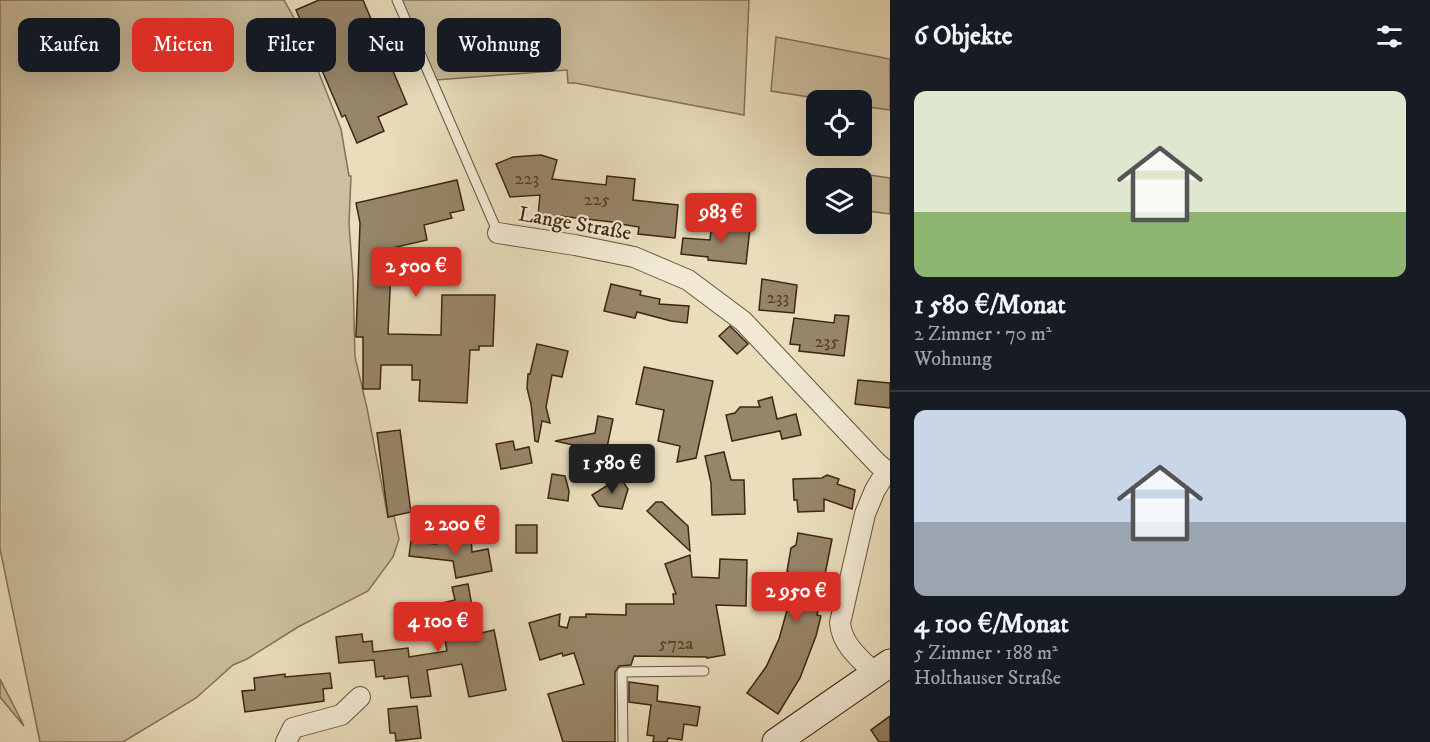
<!DOCTYPE html>
<html lang="de">
<meta charset="utf-8">
<style>
body{margin:0;font-family:"IM FELL DW Pica",serif;background:#242831;color:#f1f3f6;height:100vh;display:flex;flex-direction:column;font-size:22px;white-space:nowrap}
*{box-sizing:border-box;margin:0}
p{font-size:20px;color:#9ea1a6}
.icon{flex:none;width:33px;height:33px;fill:none;stroke:currentColor;stroke-width:2;stroke-linecap:round;stroke-linejoin:round}
.map{position:relative;flex:1;overflow:hidden}
.sheet{display:flex;flex-direction:column;background:#171b24;width:540px}
.sheet>*{flex:none}
.banner{position:absolute;left:18px;top:18px;width:570px;height:54px;display:flex;gap:12px}
.tools{position:absolute;left:806px;top:90px;display:grid;gap:12px}
.tools a{display:grid;place-items:center;width:66px;height:66px;border-radius:12px;background:#171b24;box-shadow:0 6px 24px #0002;font-size:30px}
.price{position:absolute;translate:-50% -51px;padding:0 14px;border-radius:6px;background:#d93025;color:#fff;font-size:20px;line-height:39px;filter:drop-shadow(0 2px 3px #0008)}
.price::after{content:'';position:absolute;left:50%;top:36px;width:18px;height:14px;margin-left:-9px;background:inherit;clip-path:polygon(0 0,100% 0,50% 100%)}
.price.on{background:#222;color:#fff}
ul{padding:0;list-style:none}
li{display:grid;align-content:center;gap:12px;height:318px;padding:0 24px}
li+li{border-top:2px solid #363941}
li span{display:grid;place-items:center;height:186px;border-radius:12px;color:#555}
li>.icon{margin-inline-start:auto}
span .icon{width:108px;height:108px;fill:#fffc;stroke-width:1}
li b{font-size:26px}
h2{display:flex;justify-content:space-between;align-items:center;height:72px;padding:0 24px;font-size:26px}
.pill{padding:0 21px;border-radius:12px;background:#171b24;box-shadow:0 6px 24px #0002;font-size:21px;line-height:54px}
.pill.on{background:#d93025;color:#fff}
main{display:flex;flex:1;min-height:0}
.map>svg:first-child{display:block}
.green{fill:#ccbe9e;stroke:#857256;stroke-width:1.5}
.building{fill:#978568;stroke:#3e260f;stroke-width:1.5}
.lines{fill:none;stroke-linecap:round;stroke-linejoin:round}
.service-casing{stroke:#69543a;stroke-width:11}
.minor-casing{stroke:#69543a;stroke-width:22}
.secondary-casing{stroke:#3e260f;stroke-width:29}
.service{stroke:#f1e9d3;stroke-width:9}
.minor{stroke:#f1e9d3;stroke-width:20}
.secondary{stroke:#f1e9d3;stroke-width:27}
.labels{text-anchor:middle;stroke-width:4.5;stroke-linejoin:round;paint-order:stroke}
.number-label{font-size:18px;fill:#543e25}
.street-label{font-size:21px;fill:#3e260f;stroke:#f1e9d3}
</style>
<main>
<div class="map">
<svg width="890" height="742" viewBox="0 0 890 742">
<rect width="100%" height="100%" fill="#e9ddbb"/>
<filter id="stains"><feTurbulence type="fractalNoise" baseFrequency=".00333" numOctaves="4"/><feColorMatrix values="0 0 0 0 .2 0 0 0 0 .09 0 0 0 0 .02 0 0 0 .5 -.17"/></filter>
<radialGradient id="worn" r=".72"><stop offset=".6" stop-color="#630" stop-opacity="0"/><stop offset="1" stop-color="#630" stop-opacity=".3"/></radialGradient>
<g class="green">
<polygon points="0,0 284,0 306,40 341,129 349,176 351,176 349,224 353,278 355,357 367,408 388,517 394,516 399,539 393,557 368,591 298,627 247,659 233,665 196,698 123,742 40,742 0,549"/>
<polygon points="401,0 749,0 744,115 575,83 568,83 567,70 436,80"/>
<polygon points="776,37 890,59 890,110 861,106 861,100 828,100 771,91"/>
<polygon points="856,173 890,178 890,214 861,210 861,178 855,178"/>
<polygon points="0,679 24,726 0,697"/>
</g>
<g class="building">
<polygon points="319,0 363,0 407,104 378,117 384,131 357,143 345,115 342,117 296,10"/>
<polygon points="541,155 557,160 552,179 606,185 607,176 635,179 633,200 678,205 675,238 638,234 639,227 621,224 621,223 568,217 559,216 559,219 538,216 540,195 510,197 496,164 513,157"/>
<polygon points="457,180 464,210 450,213 452,218 424,225 427,240 392,248 388,334 441,335 442,295 495,295 493,346 479,346 479,350 470,350 467,403 419,401 420,380 412,380 412,365 381,365 380,389 363,389 363,337 356,337 360,223 356,203"/>
<polygon points="712,222 750,228 746,264 708,260 708,257 681,254 683,238 710,240"/>
<polygon points="762,279 797,285 794,313 759,310"/>
<polygon points="611,284 641,291 640,295 660,299 659,304 689,306 687,323 671,321 637,312 635,318 604,311"/>
<polygon points="835,315 849,316 844,356 799,351 800,345 790,344 794,318 834,323"/>
<polygon points="730,326 748,344 737,354 719,336"/>
<polygon points="537,344 568,351 562,377 552,375 546,407 550,423 542,421 538,442 535,441 531,404 527,388 528,374 530,374"/>
<polygon points="644,367 713,381 696,458 677,462 680,446 658,441 664,410 636,404"/>
<polygon points="858,380 890,383 890,408 855,404"/>
<polygon points="772,397 777,419 796,414 801,435 782,439 780,431 732,441 726,415 735,413 740,407 760,407 758,401"/>
<polygon points="598,416 613,419 606,452 555,441 595,433"/>
<polygon points="400,430 411,512 388,517 377,433"/>
<polygon points="513,441 515,450 529,447 532,463 501,469 496,444"/>
<polygon points="724,452 731,480 744,480 745,514 712,515 711,483 705,456"/>
<polygon points="552,474 565,476 569,491 568,501 548,498"/>
<polygon points="827,475 839,479 837,484 855,490 852,509 824,499 824,511 798,512 797,500 794,500 793,479 822,478"/>
<polygon points="616,480 622,480 628,489 622,509 599,506 592,495"/>
<polygon points="656,502 662,502 688,526 690,551 647,511"/>
<rect x="516" y="525" width="21" height="28"/>
<polygon points="798,533 832,539 817,615 821,616 816,636 800,678 778,714 747,693 766,667 779,639 794,585 788,584 790,576 787,571 791,548 796,545"/>
<polygon points="471,537 472,552 488,549 492,571 456,578 453,561 409,556 411,541 435,544"/>
<polygon points="690,555 692,577 719,578 720,559 747,560 746,606 716,605 725,655 707,658 707,657 634,656 631,665 619,666 615,672 615,742 563,742 548,694 584,684 574,653 563,656 562,653 540,660 529,623 560,614 559,626 567,628 570,617 586,617 586,614 626,615 626,604 674,604 673,594 676,594 665,564"/>
<polygon points="468,584 477,634 494,630 506,690 469,697 462,664 427,670 431,696 411,698 408,676 384,679 384,676 376,677 374,660 339,663 336,637 362,634 363,642 372,641 373,652 408,648 409,657 447,651 438,604 455,600 452,587"/>
<polygon points="330,673 332,688 323,689 324,701 245,712 242,691 255,690 254,678 285,674 285,677"/>
<polygon points="629,682 658,686 657,701 700,707 697,726 684,724 682,740 668,738 667,742 653,742 654,736 647,735 651,705 629,702"/>
<polygon points="417,706 421,738 396,741 395,733 390,733 388,709"/>
<polygon points="890,716 890,742 879,742 871,730"/>
</g>
<g class="lines">
<defs>
<g id="service">
<polyline points="397,0 498,233"/>
<polyline points="623,742 622,672 704,671"/>
</g>
<g id="minor">
<polyline points="498,233 575,245 634,257 688,280 743,321 877,463 890,474"/>
<path d="M876,674C860,659 842,645 840,623L865,514L875,490L886,472"/>
<polyline points="286,742 293,728 341,715 360,697"/>
</g>
<polyline id="secondary" points="776,742 890,663"/>
</defs>
<use href="#service" class="service-casing"/>
<use href="#minor" class="minor-casing"/>
<use href="#secondary" class="secondary-casing"/>
<use href="#service" class="service"/>
<use href="#minor" class="minor"/>
<use href="#secondary" class="secondary"/>
</g>
<g class="labels">
<g class="number-label">
<text x="527" y="184">223</text>
<text x="597" y="205">225</text>
<text x="778" y="303">233</text>
<text x="827" y="347">235</text>
<text x="676" y="649">572a</text>
</g>
<g class="street-label">
<text transform="translate(575 223) rotate(10)" y="7">Lange Straße</text>
</g>
</g>
<rect width="100%" height="100%" filter="url(#stains)"/>
<rect width="100%" height="100%" fill="url(#worn)"/>
</svg>
<div class="tools">
<a><svg class="icon" aria-label="locate" viewBox="0 0 24 24"><circle cx="12" cy="12" r="6"/><path d="M12 2v4M12 18v4M2 12h4M18 12h4"/></svg></a>
<a><svg class="icon" aria-label="layers" viewBox="0 0 24 24"><path d="M12 4l9 5-9 5-9-5zM3 14l9 5 9-5"/></svg></a>
</div>
<b class="price" style="left:721px;top:244px">983 €</b>
<b class="price" style="left:416px;top:298px">2 500 €</b>
<b class="price on" style="left:612px;top:495px">1 580 €</b>
<b class="price" style="left:455px;top:556px">2 200 €</b>
<b class="price" style="left:796px;top:623px">2 950 €</b>
<b class="price" style="left:438px;top:653px">4 100 €</b>
<div class="banner">
<a class="pill">Kaufen</a>
<a class="pill on">Mieten</a>
<a class="pill">Filter</a>
<a class="pill">Neu</a>
<a class="pill">Wohnung</a>
</div>
</div>
<section class="sheet">
<h2>6 Objekte<svg class="icon" aria-label="filters" viewBox="0 0 24 24"><path d="M4 7h16M4 17h16"/><circle cx="9" cy="7" r="2"/><circle cx="15" cy="17" r="2"/></svg></h2>
<ul>
<li><span style="background:linear-gradient(#dfe7d0 65%,#8fb573 0)"><svg class="icon" aria-label="home" viewBox="0 0 24 24"><path d="M3 11l9-7 9 7M6 9v11h12V9"/></svg></span><div><b>1 580 €/Monat</b><p>2 Zimmer · 70 m²</p><p>Wohnung</p></div></li>
<li><span style="background:linear-gradient(#c9d6e8 60%,#9aa5b1 0)"><svg class="icon" aria-label="home" viewBox="0 0 24 24"><path d="M3 11l9-7 9 7M6 9v11h12V9"/></svg></span><div><b>4 100 €/Monat</b><p>5 Zimmer · 188 m²</p><p>Holthauser Straße</p></div></li>
</ul>
</section>
</main>
